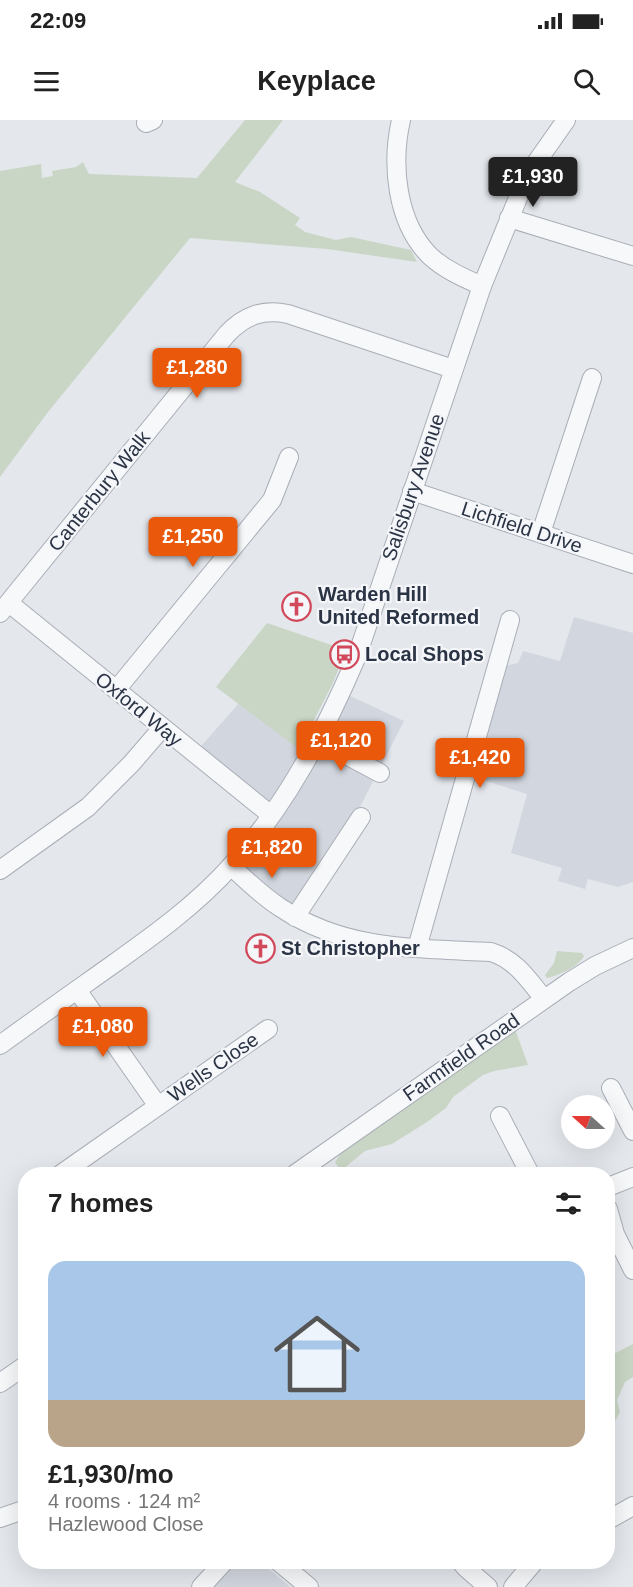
<!DOCTYPE html>
<meta charset="utf-8">
<style>
body{margin:0;font-family:Helvetica,sans-serif;background:#f6f6f6;color:#222;height:100vh;display:flex;flex-direction:column;font-size:22px;white-space:nowrap}
*{box-sizing:border-box;margin:0}
p{font-size:20px;color:#767676}
.icon{flex:none;width:33px;height:33px;fill:none;stroke:currentColor;stroke-width:2;stroke-linecap:round;stroke-linejoin:round}
.map{position:relative;flex:1;overflow:hidden}
.details{position:absolute;left:18px;top:1047px;width:597px;height:402px;display:flex;flex-direction:column;background:#fff;border-radius:24px;box-shadow:0 6px 24px #0002}
.details>*{flex:none}
.needle{width:39px;rotate:291deg}
.controls{position:absolute;left:561px;top:975px;display:grid;gap:12px}
.controls a{display:grid;place-items:center;width:54px;height:54px;border-radius:50%;background:#fff;box-shadow:0 6px 24px #0002;font-size:30px}
.price{position:absolute;translate:-50% -51px;padding:0 14px;border-radius:6px;background:#ea580c;color:#fff;font-size:20px;line-height:39px;filter:drop-shadow(0 2px 3px #0008)}
.price::after{content:'';position:absolute;left:50%;top:36px;width:18px;height:14px;margin-left:-9px;background:inherit;clip-path:polygon(0 0,100% 0,50% 100%)}
.price.selected{background:#222;color:#fff}
ul{padding:0;list-style:none}
li{display:grid;align-content:center;gap:12px;height:318px;padding:0 30px}
li+li{border-top:2px solid #e0e0e0}
li span{display:grid;place-items:center;height:186px;border-radius:18px;color:#555}
li>.icon{margin-inline-start:auto}
span .icon{width:108px;height:108px;fill:#fffc;stroke-width:1}
li b{font-size:26px}
h2{display:flex;justify-content:space-between;align-items:center;height:72px;padding:0 30px;font-size:26px}
.status{display:flex;justify-content:space-between;align-items:center;height:42px;padding:0 30px;background:#fff;direction:ltr}
.status svg{height:16px;fill:currentColor}
header{display:flex;justify-content:space-between;align-items:center;height:78px;padding:0 30px;background:#fff;font-size:27px;font-weight:600}
.map>svg:first-child{display:block}
.built{fill:#d2d6de}
.green{fill:#c9d6c5}
.lines{fill:none;stroke-linecap:round;stroke-linejoin:round}
.minor-casing{stroke:#a9aeb7;stroke-width:20}
.minor{stroke:#f7f8fa;stroke-width:18}
.labels{text-anchor:middle;stroke-width:4.5;stroke-linejoin:round;paint-order:stroke}
.street-label{font-size:20px;fill:#2b3445;stroke:#f4f6f9}
.poi-label{font-size:20px;font-weight:bold;fill:#2b3445;stroke:#f4f6f9;text-anchor:start}
</style>
<div class="status"><b>22:09</b><svg viewBox="0 0 49 12"><path d="M0 12V9h3v3zM5 12V6h3v6zM10 12V3h3v9zM15 12V0h3v12zM26 1h20v11H26zM47 4h2v5h-2z"/></svg></div>
<header><svg class="icon" aria-label="menu" viewBox="0 0 24 24"><path d="M4 6h16M4 12h16M4 18h16"/></svg>Keyplace<svg class="icon" aria-label="search" viewBox="0 0 24 24"><circle cx="10" cy="10" r="6"/><path d="M15 15l6 6"/></svg></header>
<div class="map">
<svg width="633" height="1467" viewBox="0 0 633 1467">
<rect width="100%" height="100%" fill="#e4e7ec"/>
<g class="built">
<polygon points="574,497 633,513 633,762 618,767 588,759 585,769 558,761 562,748 511,733 527,674 474,657 505,546 518,543 523,531 560,541"/>
<polygon points="333,568 404,601 305,794 230,739 263,695 196,632 240,582 306,626"/>
<polygon points="215,1442 261,1442 290,1467 197,1467"/>
</g>
<g class="green">
<polygon points="245,0 283,0 235,62 260,72 300,98 295,105 305,112 336,120 351,117 411,130 417,142 327,129 190,118 48,292 0,357 0,51 41,44 42,58 53,56 52,51 76,47 83,42 89,54 197,58"/>
<polygon points="267,503 343,529 340,537 343,538 332,565 299,629 216,567"/>
<path d="M557,831L582,833L584,836C578,847 560,855 547,858L545,855L554,843Z"/>
<polygon points="515,909 528,945 494,951 483,955 453,977 446,988 427,1002 392,1024 365,1031 343,1049 339,1048 335,1042 346,1026"/>
<polygon points="633,1224 633,1257 625,1262 617,1280 620,1292 613,1305 608,1308 608,1237"/>
</g>
<g class="lines">
<defs>
<g id="minor">
<path d="M401,0C391,44 396,102 430,136C445,150 464,158 482,166"/>
<polyline points="146,3 153,0"/>
<polyline points="509,98 633,136"/>
<polyline points="412,371 633,444"/>
<polyline points="541,413 592,258"/>
<polyline points="9,483 271,695"/>
<path d="M0,493L227,214C245,195 263,189 288,194L453,249"/>
<polyline points="116,570 272,380 289,337"/>
<polyline points="318,620 380,653"/>
<path d="M231,746C247,761 262,776 281,788C346,831 417,828 491,832C516,840 528,859 544,879"/>
<polyline points="0,750 88,687 131,644 162,608"/>
<polyline points="295,797 361,697"/>
<polyline points="417,828 510,500"/>
<polyline points="77,870 158,986"/>
<path d="M0,925C37,898 74,872 112,845C154,815 196,785 231,746C286,686 325,611 357,536L482,166L520,73L531,50L566,0"/>
<polyline points="611,968 633,1011"/>
<polyline points="500,996 530,1054"/>
<polyline points="61,1054 268,909"/>
<polyline points="295,1054 569,862 595,846 633,828"/>
<polyline points="608,1067 633,1057"/>
<polyline points="608,1089 615,1114 633,1150"/>
<polyline points="0,1263 26,1245"/>
<polyline points="0,1398 26,1389"/>
<polyline points="608,1400 633,1386"/>
<polyline points="279,1442 309,1467"/>
<polyline points="461,1442 466,1448 488,1467"/>
<polyline points="201,1467 224,1442"/>
<polyline points="513,1467 534,1442"/>
</g>
</defs>
<use href="#minor" class="minor-casing"/>
<use href="#minor" class="minor"/>
</g>
<defs>
<symbol id="church-ring" viewBox="-11 -11 22 22"><circle r="9.5" fill="#f4f6f9" stroke="#d1495b" stroke-width="1.5"/><path d="M-1.2-6h2.4v3.5h3.3v2.4h-3.3V6h-2.4V-.1h-3.3v-2.4h3.3Z" fill="#d1495b"/></symbol>
<symbol id="bus-ring" viewBox="-11 -11 22 22"><circle r="9.5" fill="#f4f6f9" stroke="#d1495b" stroke-width="1.5"/><path d="M-5-6H5V4H4V6H2V4H-2V6H-4V4H-5ZM-3.5-4V0h7V-4ZM-3.5 1.2v1.5H-2V1.2ZM2 1.2v1.5H3.5V1.2Z" fill="#d1495b"/></symbol>
</defs>
<g fill-rule="evenodd">
<use href="#church-ring" x="280" y="470" width="33" height="33"/>
<use href="#bus-ring" x="328" y="518" width="33" height="33"/>
<use href="#church-ring" x="244" y="812" width="33" height="33"/>
</g>
<g class="labels">
<g class="street-label">
<text transform="translate(413 367) rotate(-71)" y="7">Salisbury Avenue</text>
<text transform="translate(99 371) rotate(-51)" y="7">Canterbury Walk</text>
<text transform="translate(522 407) rotate(18)" y="7">Lichfield Drive</text>
<text transform="translate(139 589) rotate(39)" y="7">Oxford Way</text>
<text transform="translate(461 937) rotate(-35)" y="7">Farmfield Road</text>
<text transform="translate(213 947) rotate(-35)" y="7">Wells Close</text>
</g>
<g class="poi-label">
<text x="318" y="481">Warden Hill<tspan x="318" dy="23">United Reformed</tspan></text>
<text x="365" y="541">Local Shops</text>
<text x="281" y="835">St Christopher</text>
</g>
</g>
</svg>
<div class="controls">
<a><svg class="needle" viewBox="-14 -14 28 28"><path d="M0-13l5 13h-10z" fill="#e53935"/><path d="M0 13l5-13h-10z" fill="#767676"/></svg></a>
</div>
<b class="price selected" style="left:533px;top:88px">£1,930</b>
<b class="price" style="left:197px;top:279px">£1,280</b>
<b class="price" style="left:193px;top:448px">£1,250</b>
<b class="price" style="left:341px;top:652px">£1,120</b>
<b class="price" style="left:480px;top:669px">£1,420</b>
<b class="price" style="left:272px;top:759px">£1,820</b>
<b class="price" style="left:103px;top:938px">£1,080</b>
<section class="details">
<h2>7 homes<svg class="icon" aria-label="filters" viewBox="0 0 24 24"><path d="M4 7h16M4 17h16"/><circle cx="9" cy="7" r="2"/><circle cx="15" cy="17" r="2"/></svg></h2>
<ul>
<li><span style="background:linear-gradient(#a9c7e8 75%,#b9a48a 0)"><svg class="icon" aria-label="home" viewBox="0 0 24 24"><path d="M3 11l9-7 9 7M6 9v11h12V9"/></svg></span><div><b>£1,930/mo</b><p>4 rooms · 124 m²</p><p>Hazlewood Close</p></div></li>
</ul>
</section>
</div>
